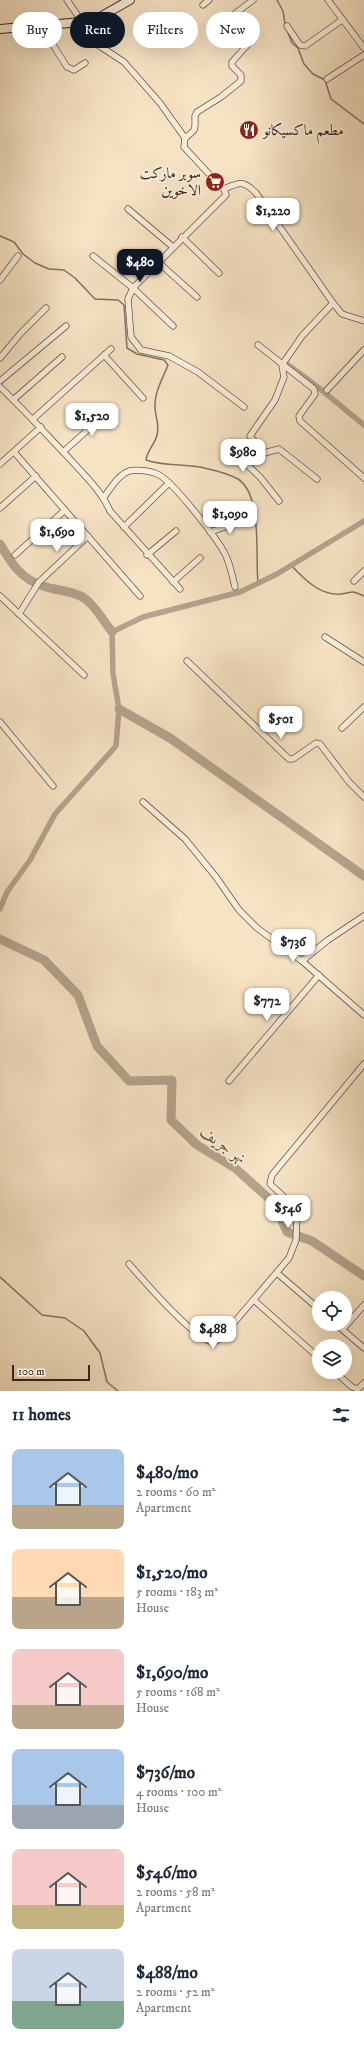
<!DOCTYPE html>
<meta charset="utf-8">
<style>
body{margin:0;font-family:"IM FELL DW Pica",Amiri,serif;background:#f6f6f7;color:#1f2937;height:100vh;display:flex;flex-direction:column;font-size:15px;white-space:nowrap}
*{box-sizing:border-box;margin:0}
p{font-size:13px;color:#747a83}
.icon{flex:none;width:22px;height:22px;fill:none;stroke:currentColor;stroke-width:2;stroke-linecap:round;stroke-linejoin:round}
.map{position:relative;height:1391px;overflow:hidden}
.sheet{display:flex;flex-direction:column;background:#fff;flex:1}
.sheet>*{flex:none}
.hud{position:absolute;left:12px;top:12px;width:340px;height:36px;display:flex;gap:8px}
.controls{position:absolute;left:312px;top:1291px;display:grid;gap:8px}
.controls a{display:grid;place-items:center;width:40px;height:40px;border-radius:50%;background:#fff;box-shadow:0 4px 16px #0002;font-size:20px}
.scale{position:absolute;left:12px;bottom:10px;width:78px;box-sizing:border-box;padding-left:4px;border:2px solid #362721;border-top:0;font-size:11px;line-height:14px;white-space:nowrap;color:#362721;-webkit-text-stroke:3px #f9edd9;paint-order:stroke}
.price{position:absolute;translate:-50% -34px;padding:0 9px;border-radius:8px;background:#fff;color:#222;font-size:13px;line-height:26px;filter:drop-shadow(0 1px 2px #0008)}
.price::after{content:'';position:absolute;left:50%;top:24px;width:12px;height:9px;margin-left:-6px;background:inherit;clip-path:polygon(0 0,100% 0,50% 100%)}
.price.active{background:#111827;color:#fff}
ul{padding:0;list-style:none}
li{display:flex;align-items:center;gap:12px;height:100px;padding:0 12px}
li span{display:grid;place-items:center;flex:none;width:112px;height:80px;border-radius:8px;color:#555}
li>.icon{margin-inline-start:auto}
span .icon{width:48px;height:48px;fill:#fffc;stroke-width:1}
li b{font-size:17px}
h2{display:flex;justify-content:space-between;align-items:center;height:48px;padding:0 12px;font-size:17px}
.tag{padding:0 14px;border-radius:18px;background:#fff;box-shadow:0 4px 16px #0002;font-size:14px;line-height:36px}
.tag.active{background:#111827;color:#fff}
.map>svg:first-child{display:block}
.lines{fill:none;stroke-linecap:round;stroke-linejoin:round}
.stream{stroke:#827162;stroke-width:1.5}
.canal{stroke:#b5a38d;stroke-width:5.5}
.river{stroke:#b5a38d;stroke-width:9}
.minor-casing{stroke:#66564a;stroke-width:7}
.secondary-casing{stroke:#362721;stroke-width:10}
.minor{stroke:#f9edd9;stroke-width:5.5}
.secondary{stroke:#f9edd9;stroke-width:8}
.labels{text-anchor:middle;stroke-width:4;stroke-linejoin:round;paint-order:stroke}
.poi-label{font-size:15px;fill:#362721;stroke:#f9edd9;text-anchor:start}
.water-label{font-size:16px;font-style:italic;fill:#5c4c41;stroke:#f9edd9}
</style>
<div class="map">
<svg width="364" height="1391" viewBox="0 0 364 1391">
<rect width="100%" height="100%" fill="#f6e3c4"/>
<filter id="stains"><feTurbulence type="fractalNoise" baseFrequency=".005" numOctaves="4"/><feColorMatrix values="0 0 0 0 .2 0 0 0 0 .09 0 0 0 0 .02 0 0 0 .5 -.17"/></filter>
<radialGradient id="worn" r=".72"><stop offset=".6" stop-color="#630" stop-opacity="0"/><stop offset="1" stop-color="#630" stop-opacity=".3"/></radialGradient>
<g class="lines">
<g class="stream">
<polyline points="277,0 283,11 285,24"/>
<polyline points="287,30 292,43 298,48 304,64 313,74 325,80 331,99 364,124"/>
<path d="M0,236L14,242L23,254L35,263L49,269L64,270L75,278L95,299L118,300L124,305L127,348L137,354L164,360L168,365C163,378 154,393 155,407C155,417 160,424 157,435C155,444 147,451 146,460C163,466 182,464 200,467C213,470 226,472 238,479C263,495 255,557 258,583"/>
<path d="M291,565C304,579 320,596 341,594C354,592 351,590 364,596"/>
<polyline points="0,1277 42,1315 65,1318 84,1331 100,1353 107,1382 118,1391"/>
</g>
<g class="canal">
<path d="M288,365C315,383 339,405 364,425"/>
<polyline points="0,909 7,892 30,860 55,814 116,746 119,709 113,674 112,632 143,617 240,592 277,574 364,521"/>
</g>
<g class="river">
<path d="M0,544C11,563 21,579 43,586C57,591 71,590 84,598C95,605 104,622 112,632"/>
<polyline points="119,709 170,738 364,876"/>
<polyline points="0,939 44,960 78,995 97,1046 129,1081 172,1080 171,1120 197,1145 235,1168 274,1203 287,1232 312,1241 364,1276"/>
</g>
<defs>
<g id="minor">
<path d="M67,0L98,45L124,62L160,103L185,138L184,147L220,186L224,189C240,182 243,180 256,193L333,303L342,314L364,321"/>
<polyline points="328,0 364,48"/>
<polyline points="203,5 209,0"/>
<polyline points="224,22 253,0"/>
<polyline points="41,26 67,67 74,70 85,63"/>
<polyline points="287,26 300,45 305,46 342,20"/>
<polyline points="327,79 364,55"/>
<path d="M185,138C197,129 195,130 195,116L197,112L221,97L241,81V75L232,66V62L250,42"/>
<polyline points="224,189 226,195 133,288 128,299 131,337 141,350 169,356 198,372 244,407"/>
<polyline points="128,209 173,247"/>
<polyline points="182,237 219,273"/>
<polyline points="93,256 133,288 173,326"/>
<polyline points="158,262 197,297"/>
<polyline points="0,280 18,256"/>
<polyline points="258,345 314,389 315,394 299,416 300,421 364,478"/>
<polyline points="104,355 143,398"/>
<polyline points="0,358 21,333 46,308"/>
<polyline points="0,381 66,326"/>
<path d="M0,387C24,410 46,434 69,458C84,475 101,490 110,511L180,589"/>
<polyline points="327,390 364,350"/>
<polyline points="13,400 62,357"/>
<polyline points="33,419 111,349"/>
<polyline points="258,446 244,458 243,461 260,477 279,501"/>
<polyline points="14,452 140,596"/>
<polyline points="63,452 110,410"/>
<polyline points="0,464 41,427"/>
<polyline points="317,479 279,449 264,453 250,436 275,400 284,377 282,365 302,336 333,303"/>
<path d="M104,497C111,488 118,475 129,471C137,469 152,471 159,475C174,483 215,536 224,552C230,562 232,575 235,587"/>
<polyline points="0,508 36,476"/>
<polyline points="124,527 169,483"/>
<polyline points="210,532 243,521"/>
<polyline points="15,555 65,510"/>
<polyline points="147,555 176,531"/>
<polyline points="354,581 364,571"/>
<polyline points="173,582 200,558"/>
<polyline points="0,596 84,675"/>
<polyline points="19,614 39,582 88,536"/>
<polyline points="325,637 364,662"/>
<polyline points="187,661 289,759 293,759 316,743 320,744 349,782 364,797"/>
<polyline points="0,722 53,786"/>
<polyline points="342,728 364,707"/>
<polyline points="143,802 185,839 216,877 239,910 257,928 302,961"/>
<polyline points="364,916 328,940 302,961 364,1015"/>
<polyline points="229,1081 319,975"/>
<path d="M129,1264C143,1280 192,1337 210,1341C215,1342 217,1341 221,1338L289,1258L296,1240L297,1214L293,1205L270,1184L272,1175L364,1064"/>
<polyline points="277,1273 319,1309"/>
<polyline points="255,1301 319,1358"/>
<polyline points="336,1324 364,1348"/>
<polyline points="343,1329 364,1305"/>
<polyline points="335,1372 352,1387 358,1389 364,1383"/>
</g>
<polyline id="secondary" points="0,29 93,21 130,0"/>
</defs>
<use href="#minor" class="minor-casing"/>
<use href="#secondary" class="secondary-casing"/>
<use href="#minor" class="minor"/>
<use href="#secondary" class="secondary"/>
</g>
<defs>
<symbol id="restaurant-disc" viewBox="-11 -11 22 22"><circle r="9.5" fill="#8f2418" stroke="#f9edd9"/><path d="M-5-6h1v4h1v-4h1v4h1v-4h1v5L-1.5 .5V6h-2V.5L-5-1ZM5-6V6H3V1.5H1.5Q1.5-4 5-6Z" fill="#fff"/></symbol>
<symbol id="supermarket-disc" viewBox="-11 -11 22 22"><circle r="9.5" fill="#8f2418" stroke="#f9edd9"/><path d="M-6-5.5h2.5l.6 2H6L4.5 2H-2.5L-4.4-4H-6ZM-1.5 3.2a1.3 1.3 0 1 0 .1 0ZM3 3.2a1.3 1.3 0 1 0 .1 0Z" fill="#fff"/></symbol>
</defs>
<g fill-rule="evenodd">
<use href="#restaurant-disc" x="238" y="119" width="22" height="22"/>
<use href="#supermarket-disc" x="204" y="171" width="22" height="22"/>
</g>
<g class="labels">
<g class="poi-label">
<text x="263" y="135">مطعم ماكسيكانو</text>
<text x="201" y="178" text-anchor="end">سوبر ماركت<tspan x="201" dy="17">الاخوين</tspan></text>
</g>
<g class="water-label">
<text transform="translate(224 1144) rotate(35)" y="6">نهر جريف</text>
</g>
</g>
<rect width="100%" height="100%" filter="url(#stains)"/>
<rect width="100%" height="100%" fill="url(#worn)"/>
</svg>
<div class="controls">
<a><svg class="icon" aria-label="locate" viewBox="0 0 24 24"><circle cx="12" cy="12" r="6"/><path d="M12 2v4M12 18v4M2 12h4M18 12h4"/></svg></a>
<a><svg class="icon" aria-label="layers" viewBox="0 0 24 24"><path d="M12 4l9 5-9 5-9-5zM3 14l9 5 9-5"/></svg></a>
</div>
<div class="scale">100 m</div>
<b class="price" style="left:273px;top:232px">$1,220</b>
<b class="price active" style="left:140px;top:283px">$480</b>
<b class="price" style="left:92px;top:437px">$1,520</b>
<b class="price" style="left:243px;top:473px">$980</b>
<b class="price" style="left:230px;top:535px">$1,090</b>
<b class="price" style="left:57px;top:553px">$1,690</b>
<b class="price" style="left:281px;top:740px">$501</b>
<b class="price" style="left:293px;top:963px">$736</b>
<b class="price" style="left:267px;top:1022px">$772</b>
<b class="price" style="left:288px;top:1229px">$546</b>
<b class="price" style="left:213px;top:1350px">$488</b>
<div class="hud">
<a class="tag">Buy</a>
<a class="tag active">Rent</a>
<a class="tag">Filters</a>
<a class="tag">New</a>
</div>
</div>
<section class="sheet">
<h2>11 homes<svg class="icon" aria-label="filters" viewBox="0 0 24 24"><path d="M4 7h16M4 17h16"/><circle cx="9" cy="7" r="2"/><circle cx="15" cy="17" r="2"/></svg></h2>
<ul>
<li><span style="background:linear-gradient(#a9c7e8 70%,#b9a48a 0)"><svg class="icon" aria-label="home" viewBox="0 0 24 24"><path d="M3 11l9-7 9 7M6 9v11h12V9"/></svg></span><div><b>$480/mo</b><p>2 rooms · 60 m²</p><p>Apartment</p></div></li>
<li><span style="background:linear-gradient(#ffd9b3 60%,#b9a48a 0)"><svg class="icon" aria-label="home" viewBox="0 0 24 24"><path d="M3 11l9-7 9 7M6 9v11h12V9"/></svg></span><div><b>$1,520/mo</b><p>5 rooms · 183 m²</p><p>House</p></div></li>
<li><span style="background:linear-gradient(#f6c9c9 70%,#b9a48a 0)"><svg class="icon" aria-label="home" viewBox="0 0 24 24"><path d="M3 11l9-7 9 7M6 9v11h12V9"/></svg></span><div><b>$1,690/mo</b><p>5 rooms · 168 m²</p><p>House</p></div></li>
<li><span style="background:linear-gradient(#a9c7e8 70%,#9aa5b1 0)"><svg class="icon" aria-label="home" viewBox="0 0 24 24"><path d="M3 11l9-7 9 7M6 9v11h12V9"/></svg></span><div><b>$736/mo</b><p>4 rooms · 100 m²</p><p>House</p></div></li>
<li><span style="background:linear-gradient(#f6c9c9 70%,#c2b280 0)"><svg class="icon" aria-label="home" viewBox="0 0 24 24"><path d="M3 11l9-7 9 7M6 9v11h12V9"/></svg></span><div><b>$546/mo</b><p>2 rooms · 58 m²</p><p>Apartment</p></div></li>
<li><span style="background:linear-gradient(#c9d6e8 65%,#7fa58c 0)"><svg class="icon" aria-label="home" viewBox="0 0 24 24"><path d="M3 11l9-7 9 7M6 9v11h12V9"/></svg></span><div><b>$488/mo</b><p>2 rooms · 52 m²</p><p>Apartment</p></div></li>
</ul>
</section>
